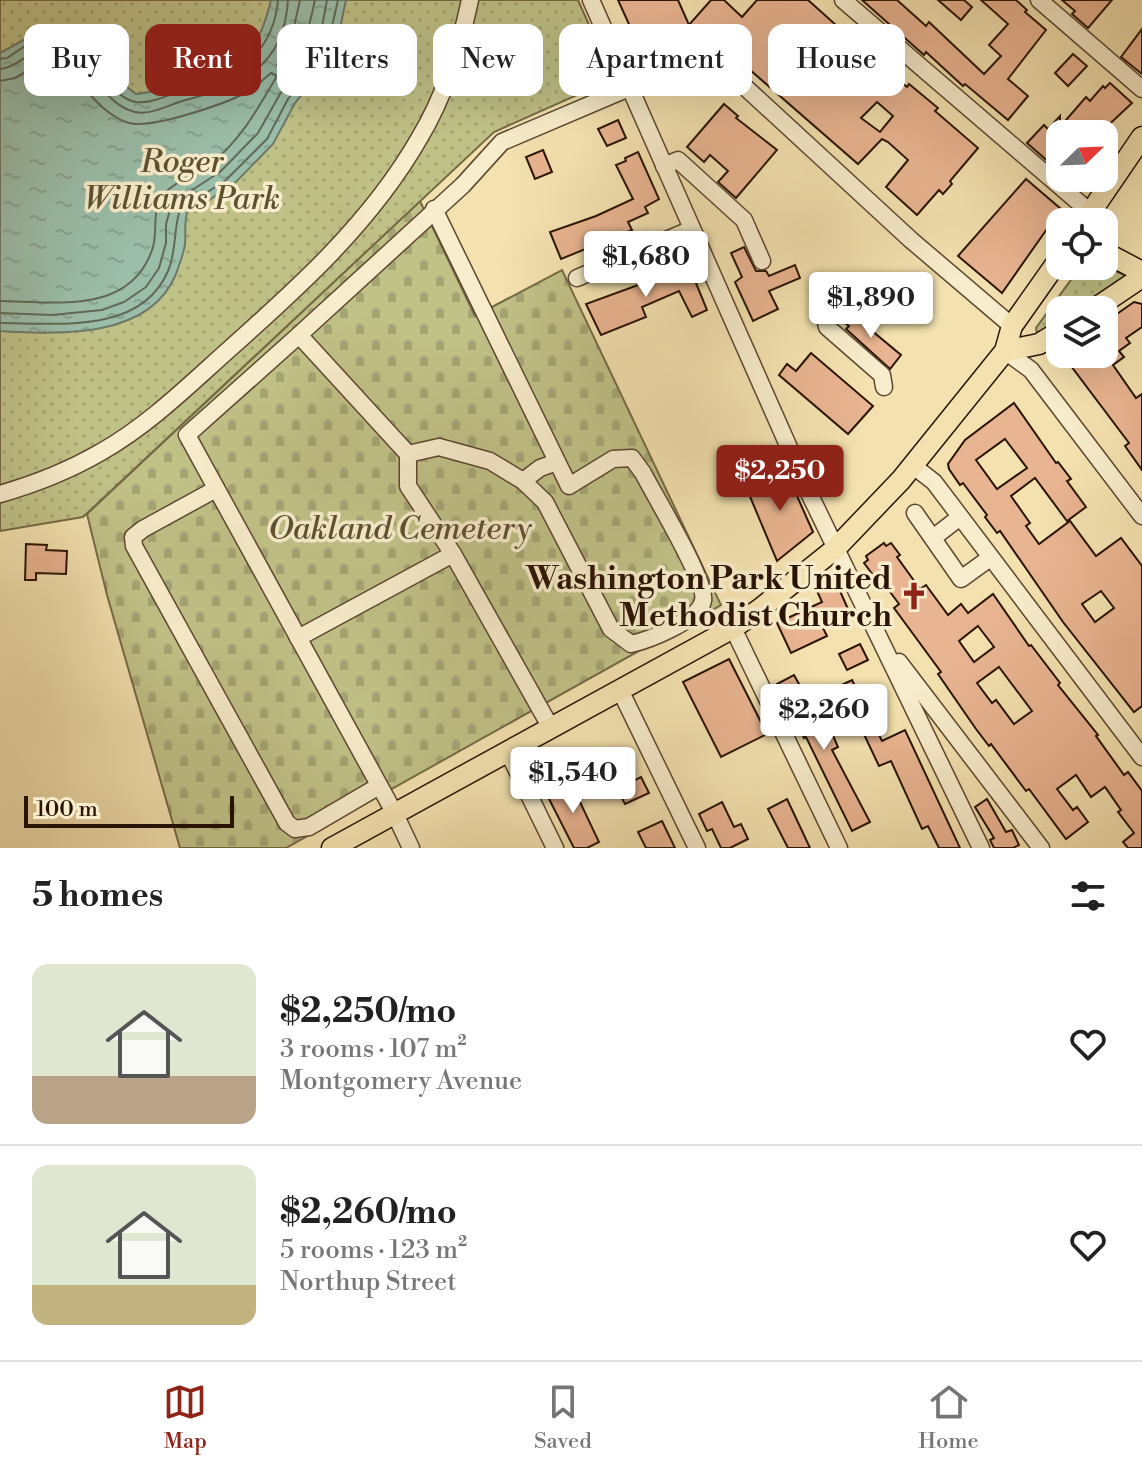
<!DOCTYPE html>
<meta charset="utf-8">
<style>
body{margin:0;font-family:"Libre Bodoni",serif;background:#f2f2f2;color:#222;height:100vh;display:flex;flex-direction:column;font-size:30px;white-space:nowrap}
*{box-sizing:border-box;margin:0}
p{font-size:26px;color:#767676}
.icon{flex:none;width:44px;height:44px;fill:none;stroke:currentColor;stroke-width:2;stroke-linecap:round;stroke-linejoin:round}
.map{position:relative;height:848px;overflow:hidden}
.panel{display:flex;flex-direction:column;background:#fff;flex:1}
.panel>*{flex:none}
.top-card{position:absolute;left:24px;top:24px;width:1094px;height:72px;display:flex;gap:16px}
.needle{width:52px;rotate:67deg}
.buttons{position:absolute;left:1046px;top:120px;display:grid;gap:16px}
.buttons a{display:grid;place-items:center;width:72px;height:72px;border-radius:16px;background:#fff;box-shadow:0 8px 32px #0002;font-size:40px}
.scale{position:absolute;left:24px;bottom:20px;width:210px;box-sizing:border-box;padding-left:8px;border:4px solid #2a1405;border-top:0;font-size:22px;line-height:28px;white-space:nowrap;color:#2a1405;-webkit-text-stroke:6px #f7eccb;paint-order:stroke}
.price{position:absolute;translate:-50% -68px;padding:0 18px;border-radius:8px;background:#fff;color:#222;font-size:26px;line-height:52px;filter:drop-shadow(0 2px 4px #0008)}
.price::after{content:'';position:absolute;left:50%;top:48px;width:24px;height:18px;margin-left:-12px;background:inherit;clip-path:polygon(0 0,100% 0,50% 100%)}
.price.current{background:#8f2418;color:#fff}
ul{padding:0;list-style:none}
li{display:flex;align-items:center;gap:24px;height:200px;padding:0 32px}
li+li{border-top:2px solid #e0e0e0}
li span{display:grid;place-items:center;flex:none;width:224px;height:160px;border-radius:16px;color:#555}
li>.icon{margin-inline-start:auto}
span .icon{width:96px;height:96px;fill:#fffc;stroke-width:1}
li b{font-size:34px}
h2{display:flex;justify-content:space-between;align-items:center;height:96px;padding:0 32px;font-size:34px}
.chip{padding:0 28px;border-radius:16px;background:#fff;box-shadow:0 8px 32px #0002;font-size:28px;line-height:72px}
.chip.current{background:#8f2418;color:#fff}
.menu{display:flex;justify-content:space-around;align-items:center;height:112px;border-top:2px solid #e0e0e0;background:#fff;font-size:22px;color:#767676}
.menu a{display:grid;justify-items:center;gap:4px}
.menu .current{color:#8f2418}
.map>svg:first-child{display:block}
.cemetery{fill:url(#cemetery-stones);stroke:#756a46;stroke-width:2}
.park{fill:url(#park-dots);stroke:#756a46;stroke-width:2}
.water{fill:url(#water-ripples);stroke:#6e7a68;stroke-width:2}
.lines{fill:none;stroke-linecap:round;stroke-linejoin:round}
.shore{stroke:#626958;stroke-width:2}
.building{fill:#e9b491;stroke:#2a1405;stroke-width:2;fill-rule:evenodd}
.minor-casing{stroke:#5c4730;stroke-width:19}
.major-casing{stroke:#2a1405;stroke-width:23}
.minor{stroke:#f7eccb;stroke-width:16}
.major{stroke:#f3e1af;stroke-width:20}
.labels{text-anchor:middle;stroke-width:7;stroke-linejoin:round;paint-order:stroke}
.park-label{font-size:32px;font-style:italic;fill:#5e5132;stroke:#f7eccb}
.poi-label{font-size:32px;font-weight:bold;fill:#2a1405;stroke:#f7eccb;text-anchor:end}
</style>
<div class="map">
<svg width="1142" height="848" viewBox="0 0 1142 848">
<defs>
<pattern id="cemetery-stones" width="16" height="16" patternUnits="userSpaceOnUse" patternTransform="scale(2)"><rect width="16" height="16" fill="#c0c187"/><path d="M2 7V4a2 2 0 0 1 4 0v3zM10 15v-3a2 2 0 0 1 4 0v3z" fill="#a5a573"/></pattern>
<pattern id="park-dots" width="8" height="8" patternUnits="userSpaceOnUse" patternTransform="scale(2)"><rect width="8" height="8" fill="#c0c187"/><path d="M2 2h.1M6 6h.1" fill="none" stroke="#a5a573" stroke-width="1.8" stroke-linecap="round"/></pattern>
<pattern id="water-ripples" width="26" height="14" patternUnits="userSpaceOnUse" patternTransform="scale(2)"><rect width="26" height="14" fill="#9bbeaa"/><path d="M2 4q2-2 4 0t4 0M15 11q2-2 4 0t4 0" fill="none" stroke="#86a291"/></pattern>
</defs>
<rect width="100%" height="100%" fill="#f3e1af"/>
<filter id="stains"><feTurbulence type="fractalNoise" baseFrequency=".0025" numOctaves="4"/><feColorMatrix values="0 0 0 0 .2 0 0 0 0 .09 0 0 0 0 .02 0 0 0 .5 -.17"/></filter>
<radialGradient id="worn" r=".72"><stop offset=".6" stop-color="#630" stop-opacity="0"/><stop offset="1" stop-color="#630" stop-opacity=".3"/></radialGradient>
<polygon class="cemetery" points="420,201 475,316 562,270 721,605 286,848 180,848 107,595 87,514"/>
<g class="park">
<polygon points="0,0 578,0 613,79 494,132 83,517 0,531"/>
<polygon points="1081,266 1102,266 1130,277 1080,310 1060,310 1060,323 1042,335 1037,333 1036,328"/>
</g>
<path class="water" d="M271,0H346L338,38L324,67L295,103L273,144L232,186L187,213C184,224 186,233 185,244C184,253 179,265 176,274C149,340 58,334 0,331V53L47,27L66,31L89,43L116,78L136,94C152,93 163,88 178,84C236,68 256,62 271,0Z"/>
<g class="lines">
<g class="shore">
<path d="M300,0L291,40L277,65L280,70C303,57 310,24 315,0"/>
<path d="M0,59L7,58C18,51 37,36 50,36C92,36 104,97 136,102C151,104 165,96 178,92C184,90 190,90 196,89C241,77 274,48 278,0"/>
<path d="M0,69C19,68 37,42 56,47C89,56 97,97 129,110C146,118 166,106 182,101C239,86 284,69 288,0"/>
<path d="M0,81L15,78L50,59C72,61 80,84 94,99C102,108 117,120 129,123C152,129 225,104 247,92C256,88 263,79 271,73L277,76C256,111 243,137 211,164C197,175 176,180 164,194C151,210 158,229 153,247C132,315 57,302 0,301"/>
<polyline points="0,313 52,315 102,310 124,302 146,287 159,268 166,243 166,224 172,203 220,172 258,133 280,94 309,57 321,32 327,0"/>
<path d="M0,323C56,323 141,335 168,271C177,250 173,230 180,210L226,180L267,139L288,99L317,62L330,35L338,0"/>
</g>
</g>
<g class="building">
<path d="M618,0H678L689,25L711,0H724L742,17L757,0H808L847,35L851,34L860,41L858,44L907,87L909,84L938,108L935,111L978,148L950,181L952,184L943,194L939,190L917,215L886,187L908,160L888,142L882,139L858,164L702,28L676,40L680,49L647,64ZM877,102L893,116L880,132L861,118Z"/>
<polygon points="862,0 897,0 926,26 929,22 984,74 1001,56 989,45 1008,24 981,0 1016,0 1027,10 1025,12 1046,30 1008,79 1028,96 1008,120 965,84 963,86 926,52 924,55"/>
<polygon points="938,0 964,0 972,7 961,20"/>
<polygon points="1062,0 1112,0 1088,28 1072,14 1075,11"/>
<polygon points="1142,29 1142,74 1121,57"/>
<polygon points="1073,54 1087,66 1068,86 1055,73"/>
<polygon points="1110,83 1132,103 1099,134 1060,134 1060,172 1027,143 1044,125 1048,129 1060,116 1060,127 1086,97 1090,101 1103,86 1105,88"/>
<polygon points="724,104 738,116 736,118 777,150 736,198 718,182 728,171 710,155 704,162 687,147"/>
<polygon points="618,120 626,138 607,146 598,129"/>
<polygon points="543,150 552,172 535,179 526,157"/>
<polygon points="638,152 659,199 645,207 648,213 628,222 632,230 561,259 550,232 596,216 633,199 616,165 626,161 625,158"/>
<polygon points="1026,179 1061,209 1002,293 958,256"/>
<polygon points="744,247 756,271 766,271 769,276 795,265 800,278 769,291 778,309 753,321 735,282 742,277 731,253"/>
<polygon points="687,261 707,310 692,317 679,291 642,307 646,317 601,335 586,304 641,284 640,282"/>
<polygon points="1134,302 1142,304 1142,327 1126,338 1130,343 1119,351 1124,357 1113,365 1136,398 1142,394 1142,470 1125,446 1129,443 1062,354 1104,354 1104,323"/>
<polygon points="848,311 901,355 890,369 846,329 849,326 840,319"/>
<polygon points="811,353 873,406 848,434 779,375 787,364 796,371"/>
<path d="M1014,403L1056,463L1058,462L1071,479L1067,481L1086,507L1067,521L1035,478L1011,496L1030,523L1026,526L1039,544L1070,521L1096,556L1121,538L1142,566V706L1134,712L1063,622L1000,531L997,533L985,517L987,515L963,483L960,485L949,469L948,464L965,440ZM1005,439L1027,468L997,489L976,460ZM1101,591L1114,608L1095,622L1082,604Z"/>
<polygon points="785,469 813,532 777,561 746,487"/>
<path d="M884,543L886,546L891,543L900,555L897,557L920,589L926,585L948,615L961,604L968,613L993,594L1029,646L1031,645L1060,683L1058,685L1098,735L1096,736L1124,775L1128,772L1142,791V848H1128L1123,842L1134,833L1118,812L1121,810L1105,787L1091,797L1076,775L1057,789L1073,810L1077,807L1088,822L1066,839L1029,789L1026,791L991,744L989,746L976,729L938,674L941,672L894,608L899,604L876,573L873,575L864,563L868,560L866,556ZM978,626L994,647L974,662L959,641ZM999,667L1032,711L1014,724L996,700L992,703L977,683Z"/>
<polygon points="26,544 47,545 46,550 67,551 66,574 36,573 36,580 25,580"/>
<polygon points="836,582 848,609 820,622 827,636 791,653 777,623 822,602 817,591"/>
<polygon points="860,644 868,660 847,670 839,654"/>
<polygon points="729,659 767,734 721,757 683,682"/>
<polygon points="794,675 826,733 831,731 838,747 832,750 870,822 852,831 806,737 804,738 789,701 786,703 777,684"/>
<polygon points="852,680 882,741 905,730 960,848 939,848 928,826 922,829 891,761 879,766 861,728 856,731 835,688"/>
<polygon points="641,777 649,793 625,804 617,789"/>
<polygon points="574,780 583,798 579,800 599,842 587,848 574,848 546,793"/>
<polygon points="787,799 803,833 810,848 788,848 768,809"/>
<polygon points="987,799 1006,832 1012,830 1019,845 1013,848 994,848 990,840 994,838 975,807"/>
<polygon points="722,802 734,827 741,824 748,839 730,848 721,848 712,829 707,831 699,814"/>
<polygon points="662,821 675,848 646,848 638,832"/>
</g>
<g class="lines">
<defs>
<g id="minor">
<polyline points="591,0 810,495 981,848"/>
<polyline points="843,0 1090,212"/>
<polyline points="1039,0 1142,89"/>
<polyline points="664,166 678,160 744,220 762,261"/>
<path d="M434,209L569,486L613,459L632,458L643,473C654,495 708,583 703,601C698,621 649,640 631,644L611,629L545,502L523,481L490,461L439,447L408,454V486L453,554L551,728"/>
<polyline points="577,278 692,229"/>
<polyline points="299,335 463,185 502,142 629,88 707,52 911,240 1012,326"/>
<polyline points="1005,351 1031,370 1142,516"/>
<path d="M884,387L882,375L827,327L824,314C838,285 866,301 889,300"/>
<polyline points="408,454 299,335 187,435 395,814 411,848"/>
<polyline points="912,465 934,482 1142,757"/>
<polyline points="523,481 540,468 557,462"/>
<polyline points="216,489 143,529 133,537 134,546 287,823 295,829 309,827 379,786"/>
<path d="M0,494C35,484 70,470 101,452C147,426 186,388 225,353C298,288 371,223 420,137C445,95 460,47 470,0"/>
<polyline points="915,513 961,579 990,558"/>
<polyline points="933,538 960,517"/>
<polyline points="733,628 839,848"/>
<polyline points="298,638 453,554"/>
<polyline points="899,662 1041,848"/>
<polyline points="620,690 697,848"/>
<polyline points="508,752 555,848"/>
</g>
<g id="major">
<polyline points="1084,222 1142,137"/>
<polyline points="1104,252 1142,272"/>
<polyline points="1093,310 1142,277"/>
<polyline points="1005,351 1039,344 1060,331"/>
<polyline points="332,848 733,628 760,609 835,549 901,480 1005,351 1012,326 1060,258"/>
</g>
</defs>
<use href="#minor" class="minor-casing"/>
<use href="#major" class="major-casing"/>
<use href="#minor" class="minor"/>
<use href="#major" class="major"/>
</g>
<defs>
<symbol id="church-bare" viewBox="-9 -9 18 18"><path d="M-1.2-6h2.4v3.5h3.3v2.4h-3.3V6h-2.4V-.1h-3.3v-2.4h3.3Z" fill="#8f2418" stroke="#f7eccb" stroke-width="2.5" paint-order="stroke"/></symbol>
</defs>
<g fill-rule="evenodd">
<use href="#church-bare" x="894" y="576" width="40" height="40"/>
</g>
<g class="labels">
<g class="park-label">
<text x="182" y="172">Roger<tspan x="182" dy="37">Williams Park</tspan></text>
<text x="400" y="539">Oakland Cemetery</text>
</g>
<g class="poi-label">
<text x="892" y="589">Washington Park United<tspan x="892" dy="37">Methodist Church</tspan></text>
</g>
</g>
<rect width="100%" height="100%" filter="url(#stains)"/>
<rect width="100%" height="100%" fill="url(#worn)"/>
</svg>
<div class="buttons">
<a><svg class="needle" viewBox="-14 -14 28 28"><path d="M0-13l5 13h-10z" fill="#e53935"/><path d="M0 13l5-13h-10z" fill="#767676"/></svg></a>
<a><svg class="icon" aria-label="locate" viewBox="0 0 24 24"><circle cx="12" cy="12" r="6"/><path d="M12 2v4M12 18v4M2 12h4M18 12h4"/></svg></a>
<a><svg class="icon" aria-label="layers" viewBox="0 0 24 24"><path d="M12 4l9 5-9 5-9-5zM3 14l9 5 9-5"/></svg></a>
</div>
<div class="scale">100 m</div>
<b class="price" style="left:646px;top:299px">$1,680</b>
<b class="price" style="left:871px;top:340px">$1,890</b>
<b class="price current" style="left:780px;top:513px">$2,250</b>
<b class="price" style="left:824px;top:752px">$2,260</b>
<b class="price" style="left:573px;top:815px">$1,540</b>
<div class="top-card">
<a class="chip">Buy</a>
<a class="chip current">Rent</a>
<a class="chip">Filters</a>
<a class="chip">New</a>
<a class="chip">Apartment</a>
<a class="chip">House</a>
</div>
</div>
<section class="panel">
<h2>5 homes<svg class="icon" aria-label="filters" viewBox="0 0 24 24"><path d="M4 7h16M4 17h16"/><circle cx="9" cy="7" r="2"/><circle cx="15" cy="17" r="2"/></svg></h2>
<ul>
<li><span style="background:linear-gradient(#dfe7d0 70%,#b9a48a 0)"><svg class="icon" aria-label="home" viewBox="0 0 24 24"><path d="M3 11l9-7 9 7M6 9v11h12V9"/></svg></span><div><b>$2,250/mo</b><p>3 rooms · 107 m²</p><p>Montgomery Avenue</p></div><svg class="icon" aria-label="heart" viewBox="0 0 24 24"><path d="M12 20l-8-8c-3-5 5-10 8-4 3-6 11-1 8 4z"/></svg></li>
<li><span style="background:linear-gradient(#dfe7d0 75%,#c2b280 0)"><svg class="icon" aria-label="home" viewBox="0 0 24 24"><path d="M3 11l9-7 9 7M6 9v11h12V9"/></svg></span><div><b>$2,260/mo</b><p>5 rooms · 123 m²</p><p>Northup Street</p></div><svg class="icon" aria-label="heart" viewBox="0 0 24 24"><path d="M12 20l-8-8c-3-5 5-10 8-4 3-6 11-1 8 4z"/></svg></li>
</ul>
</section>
<nav class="menu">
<a class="current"><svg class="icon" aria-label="map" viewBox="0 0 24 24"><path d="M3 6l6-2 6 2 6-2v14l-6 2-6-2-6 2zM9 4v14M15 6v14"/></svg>Map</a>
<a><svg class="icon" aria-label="saved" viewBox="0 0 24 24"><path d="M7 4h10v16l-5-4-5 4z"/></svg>Saved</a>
<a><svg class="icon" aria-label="home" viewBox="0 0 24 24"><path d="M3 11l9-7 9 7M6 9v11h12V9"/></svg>Home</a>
</nav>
